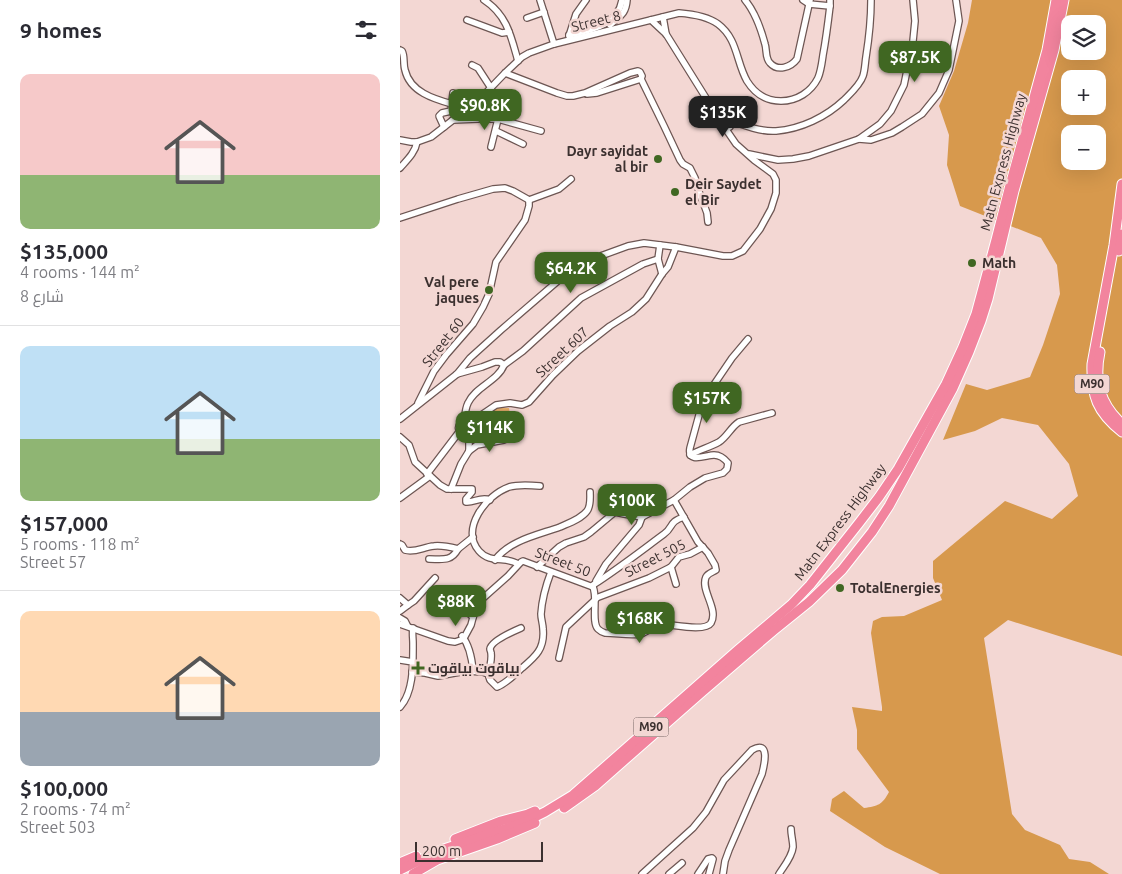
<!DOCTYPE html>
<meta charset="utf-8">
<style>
body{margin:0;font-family:Ubuntu,Cairo,sans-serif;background:#f2f2f3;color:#2b2b33;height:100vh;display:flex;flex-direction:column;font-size:19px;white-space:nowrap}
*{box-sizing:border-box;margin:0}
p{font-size:16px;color:#7c7c81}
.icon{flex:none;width:28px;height:28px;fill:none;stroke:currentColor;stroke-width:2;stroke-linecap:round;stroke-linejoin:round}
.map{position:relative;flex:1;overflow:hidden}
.panel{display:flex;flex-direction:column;background:#fff;width:400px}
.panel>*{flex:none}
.controls{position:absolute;left:661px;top:15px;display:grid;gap:10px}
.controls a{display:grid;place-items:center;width:45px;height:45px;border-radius:10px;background:#fff;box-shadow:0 5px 20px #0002;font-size:25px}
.scale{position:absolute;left:15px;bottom:12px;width:128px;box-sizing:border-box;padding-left:5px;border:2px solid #3b302f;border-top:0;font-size:14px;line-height:18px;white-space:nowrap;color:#3b302f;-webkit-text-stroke:4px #f3d7d3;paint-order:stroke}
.price{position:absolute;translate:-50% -42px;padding:0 11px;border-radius:10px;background:#406722;color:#fff;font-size:16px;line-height:32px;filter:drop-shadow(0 1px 2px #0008)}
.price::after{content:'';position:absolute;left:50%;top:30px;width:15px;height:11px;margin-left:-8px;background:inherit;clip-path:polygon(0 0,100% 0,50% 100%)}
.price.selected{background:#222;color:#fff}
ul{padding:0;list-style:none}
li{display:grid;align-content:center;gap:10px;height:265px;padding:0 20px}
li+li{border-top:1px solid #e1e1e2}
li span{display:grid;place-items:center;height:155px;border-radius:10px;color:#555}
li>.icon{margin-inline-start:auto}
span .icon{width:90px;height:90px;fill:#fffc;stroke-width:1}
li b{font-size:21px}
h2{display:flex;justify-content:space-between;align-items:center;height:60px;padding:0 20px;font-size:21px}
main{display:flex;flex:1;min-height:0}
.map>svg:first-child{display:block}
.green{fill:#eab06c}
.forest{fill:#d7994d;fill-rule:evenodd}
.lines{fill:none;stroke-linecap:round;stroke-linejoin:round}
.minor-casing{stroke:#6d5653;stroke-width:8}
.highway-casing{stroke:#fff;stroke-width:11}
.minor{stroke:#fff;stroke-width:5.5}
.highway{stroke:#f2849e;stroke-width:9}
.poi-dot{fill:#406722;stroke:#f3d7d3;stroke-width:2}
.labels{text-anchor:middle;stroke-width:5;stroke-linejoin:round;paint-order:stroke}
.shield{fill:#f3d7d3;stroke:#726260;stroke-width:1}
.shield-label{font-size:12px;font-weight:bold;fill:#3b302f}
.street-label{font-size:14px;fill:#3b302f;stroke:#f3d7d3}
.poi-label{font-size:14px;font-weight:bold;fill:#3b302f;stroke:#f3d7d3;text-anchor:start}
</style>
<main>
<section class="panel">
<h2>9 homes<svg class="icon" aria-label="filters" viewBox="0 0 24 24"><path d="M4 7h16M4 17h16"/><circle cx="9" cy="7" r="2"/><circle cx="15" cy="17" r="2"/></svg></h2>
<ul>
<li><span style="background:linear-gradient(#f6c9c9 65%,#8fb573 0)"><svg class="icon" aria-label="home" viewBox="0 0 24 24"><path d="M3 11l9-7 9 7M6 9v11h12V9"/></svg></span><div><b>$135,000</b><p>4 rooms · 144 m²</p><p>شارع 8</p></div></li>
<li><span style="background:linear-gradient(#bfe0f5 60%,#8fb573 0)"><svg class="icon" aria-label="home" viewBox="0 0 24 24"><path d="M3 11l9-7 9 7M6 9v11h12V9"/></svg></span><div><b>$157,000</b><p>5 rooms · 118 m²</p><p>Street 57</p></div></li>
<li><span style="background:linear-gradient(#ffd9b3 65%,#9aa5b1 0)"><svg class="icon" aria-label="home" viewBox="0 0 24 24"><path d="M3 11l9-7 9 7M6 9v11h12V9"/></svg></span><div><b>$100,000</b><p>2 rooms · 74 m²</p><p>Street 503</p></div></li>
</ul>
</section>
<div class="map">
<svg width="722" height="874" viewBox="0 0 722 874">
<rect width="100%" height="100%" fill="#f3d7d3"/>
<path class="green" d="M94,408H109L111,422L108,433L91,439L75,441C74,439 72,435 72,433C71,425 88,413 94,408Z"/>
<path class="forest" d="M572,0H722V656L608,620L584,638L612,814L625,830L660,845L669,859L690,862L709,874H540L485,847L430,811L432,799L444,791L464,808C478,806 482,805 489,792L457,749V730L452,707L482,711V707L471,633L473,621L482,617L504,616L542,600L533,578V561L605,501L652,519L678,496L669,464L638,425L602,418L575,431L543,440L566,384L587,390L630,377L643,345L660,294L657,265L641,238L560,206L547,165L549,135L539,106L554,71L568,23ZM670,24H698V51H670ZM670,79H698V106H670ZM670,134H698V161H670Z"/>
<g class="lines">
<defs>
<g id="minor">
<path d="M84,0C107,15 111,36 118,61"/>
<polyline points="140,0 154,44"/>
<path d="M345,0C355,12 361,29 365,44C367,50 365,58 370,63C378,72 391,67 397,59L410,0"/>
<polyline points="403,0 409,4 430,6"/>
<polyline points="263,17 266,34"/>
<polyline points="127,18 144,12"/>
<polyline points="67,20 102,33 109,32"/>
<polyline points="251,20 266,34 311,106 314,114 321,123"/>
<path d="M210,25C220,16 226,14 227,0"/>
<path d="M169,35C190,30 218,26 222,0"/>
<polyline points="169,36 176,14 186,0"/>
<path d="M0,50L2,51C5,56 3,64 5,70C10,92 34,99 52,104"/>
<polyline points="72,65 78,68 91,88"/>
<polyline points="105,73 157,93 167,96 173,96 185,93 230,73 238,71 240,72 242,76 241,79 264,126 280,160 283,164 290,168 295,178 301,198 303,202 307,213 308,222"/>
<polyline points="187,94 197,93 241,79"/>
<circle cx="326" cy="123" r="5.5"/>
<polyline points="53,120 78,119 98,119 141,131"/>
<path d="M331,120C343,126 363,132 376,131C401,129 426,117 444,100C451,93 460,85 463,76C465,70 465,63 466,57C469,38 471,20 471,0"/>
<polyline points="44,127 39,116 42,113 51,111 53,93"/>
<polyline points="96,131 123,144"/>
<polyline points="459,139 471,140 492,133 502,127 522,114 539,93 549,70 559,21 556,0"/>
<path d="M0,140L11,142H17L31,137L80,99L105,73L122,57L129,53L154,44L279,13C292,14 307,16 318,24C338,39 336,62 347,81C355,94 366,101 381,101C397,101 411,92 418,78C421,71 422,62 423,55C426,39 428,23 430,6V0"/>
<polyline points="91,147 98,119"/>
<polyline points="349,154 378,160 393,159 409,156 459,139 480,124 491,111 504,85 513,41 515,21 513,0"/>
<path d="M0,168C7,160 15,153 17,142"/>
<polyline points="129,200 159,189 171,179"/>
<polyline points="0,218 58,199 93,189 105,188 113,191 129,200"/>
<polyline points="260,245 258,259 262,274"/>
<polyline points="104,365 123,351 181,298 243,264 258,259"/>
<path d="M57,374L82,367L95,362H100L104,365C98,381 75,387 68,403C65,409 65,416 64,423"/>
<polyline points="18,403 34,371 46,355 73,324 83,307 89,294 96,262 125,220 129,206 129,200"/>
<polyline points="0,419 57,374 70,358 101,330 166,274 180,265 195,258 228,246 244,243 276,247 323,256 332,256 343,251 360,229 371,209 376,193 376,180 373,174 354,160 336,144 325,128"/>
<circle cx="64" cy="428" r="5.5"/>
<polyline points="68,424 96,405 110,403 122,405 129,402 153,375 178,351 210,326 232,312 246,299 262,274 268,267 276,247"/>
<path d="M0,437L9,445L15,462L40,485L47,489H72V492L66,499V502C74,503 81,496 90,500"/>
<polyline points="69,451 77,445 104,440"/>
<path d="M290,455C299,450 310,447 319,442C327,437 331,427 339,422L372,413"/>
<polyline points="27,474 59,432"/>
<polyline points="51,489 61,464 69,451 69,441 67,433"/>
<polyline points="0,498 30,476"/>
<path d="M0,544L2,545L5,550C15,553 23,547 34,546C42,545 50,547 58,549L73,537"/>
<path d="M29,559C42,559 51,562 58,549"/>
<path d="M95,560C110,540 138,535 160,527C169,523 181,519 187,511C191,506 190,498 190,492"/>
<path d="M118,564C106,556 90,564 79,551C60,529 86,495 109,487C119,484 130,485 140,486"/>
<path d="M137,567L159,547L166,543L184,537L191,532L215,512L224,514L242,517L274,500L290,487L305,478L323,473L327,469L328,463C324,458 320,455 314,455C306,455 287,464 290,448L302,404L308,392L313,386L332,358L348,339"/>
<polyline points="271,567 276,584"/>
<polyline points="196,581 206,564 239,525 242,517"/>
<path d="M193,585C218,569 241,551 264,534C274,527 268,522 284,517"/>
<path d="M193,587C198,598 191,622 198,629C200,631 202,632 205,633C217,633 229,636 241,634C247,632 252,627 258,625C261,625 266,625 270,625C279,626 306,631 311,623C319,609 300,590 306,577C308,573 313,572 316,570L315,565L308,553L298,542L274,500"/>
<polyline points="38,597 57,603 73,617"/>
<polyline points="0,598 8,605 0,611"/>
<polyline points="196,598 249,578 271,567 279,557 290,554 303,547"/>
<polyline points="8,605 14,601 35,578"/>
<polyline points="0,618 5,621 7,625"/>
<polyline points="0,624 48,641 55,642 61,640 64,638 71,625 75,610 81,600 108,576 121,562 123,561 193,587"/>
<path d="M62,636C70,646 72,659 73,671"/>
<polyline points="159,658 166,627 196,599"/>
<polyline points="0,660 13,662"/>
<path d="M12,672L25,673L38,676L66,671L83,672L88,674L90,680L97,687C107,683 114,675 122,668C135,657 145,649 143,629C143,624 141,619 141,614C142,599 146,585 151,572"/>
<path d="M88,674C90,667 92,660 91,653C91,652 90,650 90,649C91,641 114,631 121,628"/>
<path d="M0,707C14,692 13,663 13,643C13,638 12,633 13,628"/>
<path d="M242,874L293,828L306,812L324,780L352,750C371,739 364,766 362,774L329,850L325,861L323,874"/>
<polyline points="269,874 282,863"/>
<polyline points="298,874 308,859 312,858 313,859 309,874"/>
<path d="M379,874C384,866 392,857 393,847C393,841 391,835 391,829"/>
</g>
<g id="highway">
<path d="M722,184L714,245L692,364C691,396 697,412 722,432"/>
<polyline points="719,251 722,234"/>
<path d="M700,352C694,381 700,404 722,424"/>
<polyline points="164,808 195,786 303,691 373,631 409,602 442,570 472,532 489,506 553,388 569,352 581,321 588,299 614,191 654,50 664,0"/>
<polyline points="55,839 101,821 128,814 135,811"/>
<polyline points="0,863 16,856"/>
<polyline points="0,870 41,850 125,822 145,812 173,795 338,650 391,605 410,585 459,523 479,497 498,469 546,384 563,347 576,314 596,240 609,189 647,50 656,0"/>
<polyline points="13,874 37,860 97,839 135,823"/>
</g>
</defs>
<use href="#minor" class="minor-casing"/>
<use href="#highway" class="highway-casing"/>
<use href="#minor" class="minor"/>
<use href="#highway" class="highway"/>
</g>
<g class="poi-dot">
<circle cx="258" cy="159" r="5"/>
<circle cx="275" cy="192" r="5"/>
<circle cx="572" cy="263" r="5"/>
<circle cx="89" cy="290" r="5"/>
<circle cx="440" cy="588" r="5"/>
<path d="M15.5 660.5h5v5h5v5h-5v5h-5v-5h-5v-5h5z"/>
</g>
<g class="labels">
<g class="shield">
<rect x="674.5" y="374.5" width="35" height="19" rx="4"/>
<rect x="233.5" y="717.5" width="35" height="19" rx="4"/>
</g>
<g class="shield-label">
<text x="692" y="388">M90</text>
<text x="251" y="731">M90</text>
</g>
<g class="street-label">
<text transform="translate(196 21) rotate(-14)" y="5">Street 8</text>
<text transform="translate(603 162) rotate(-75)" y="5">Matn Express Highway</text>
<text transform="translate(43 342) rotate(-52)" y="5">Street 60</text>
<text transform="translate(162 352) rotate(-43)" y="5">Street 607</text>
<text transform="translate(440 522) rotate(-53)" y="5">Matn Express Highway</text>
<text transform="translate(255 558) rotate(-27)" y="5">Street 505</text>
<text transform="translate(163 562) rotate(21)" y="5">Street 50</text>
</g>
<g class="poi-label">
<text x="248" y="156" text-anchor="end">Dayr sayidat<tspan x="248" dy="16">al bir</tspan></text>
<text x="285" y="189">Deir Saydet<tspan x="285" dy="16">el Bir</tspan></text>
<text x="582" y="268">Math</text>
<text x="79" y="287" text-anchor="end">Val pere<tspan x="79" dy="16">jaques</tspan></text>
<text x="450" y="593">TotalEnergies</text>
<text x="28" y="673">بياقوت بياقوت</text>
</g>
</g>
</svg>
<div class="controls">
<a><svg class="icon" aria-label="layers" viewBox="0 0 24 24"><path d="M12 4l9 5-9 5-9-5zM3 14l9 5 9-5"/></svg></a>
<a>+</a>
<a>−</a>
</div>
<div class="scale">200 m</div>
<b class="price" style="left:515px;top:83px">$87.5K</b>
<b class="price" style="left:85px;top:131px">$90.8K</b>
<b class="price selected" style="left:323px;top:138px">$135K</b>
<b class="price" style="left:171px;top:294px">$64.2K</b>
<b class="price" style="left:307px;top:424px">$157K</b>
<b class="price" style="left:90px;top:453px">$114K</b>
<b class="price" style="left:232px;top:526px">$100K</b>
<b class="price" style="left:56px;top:627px">$88K</b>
<b class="price" style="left:240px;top:644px">$168K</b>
</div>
</main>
